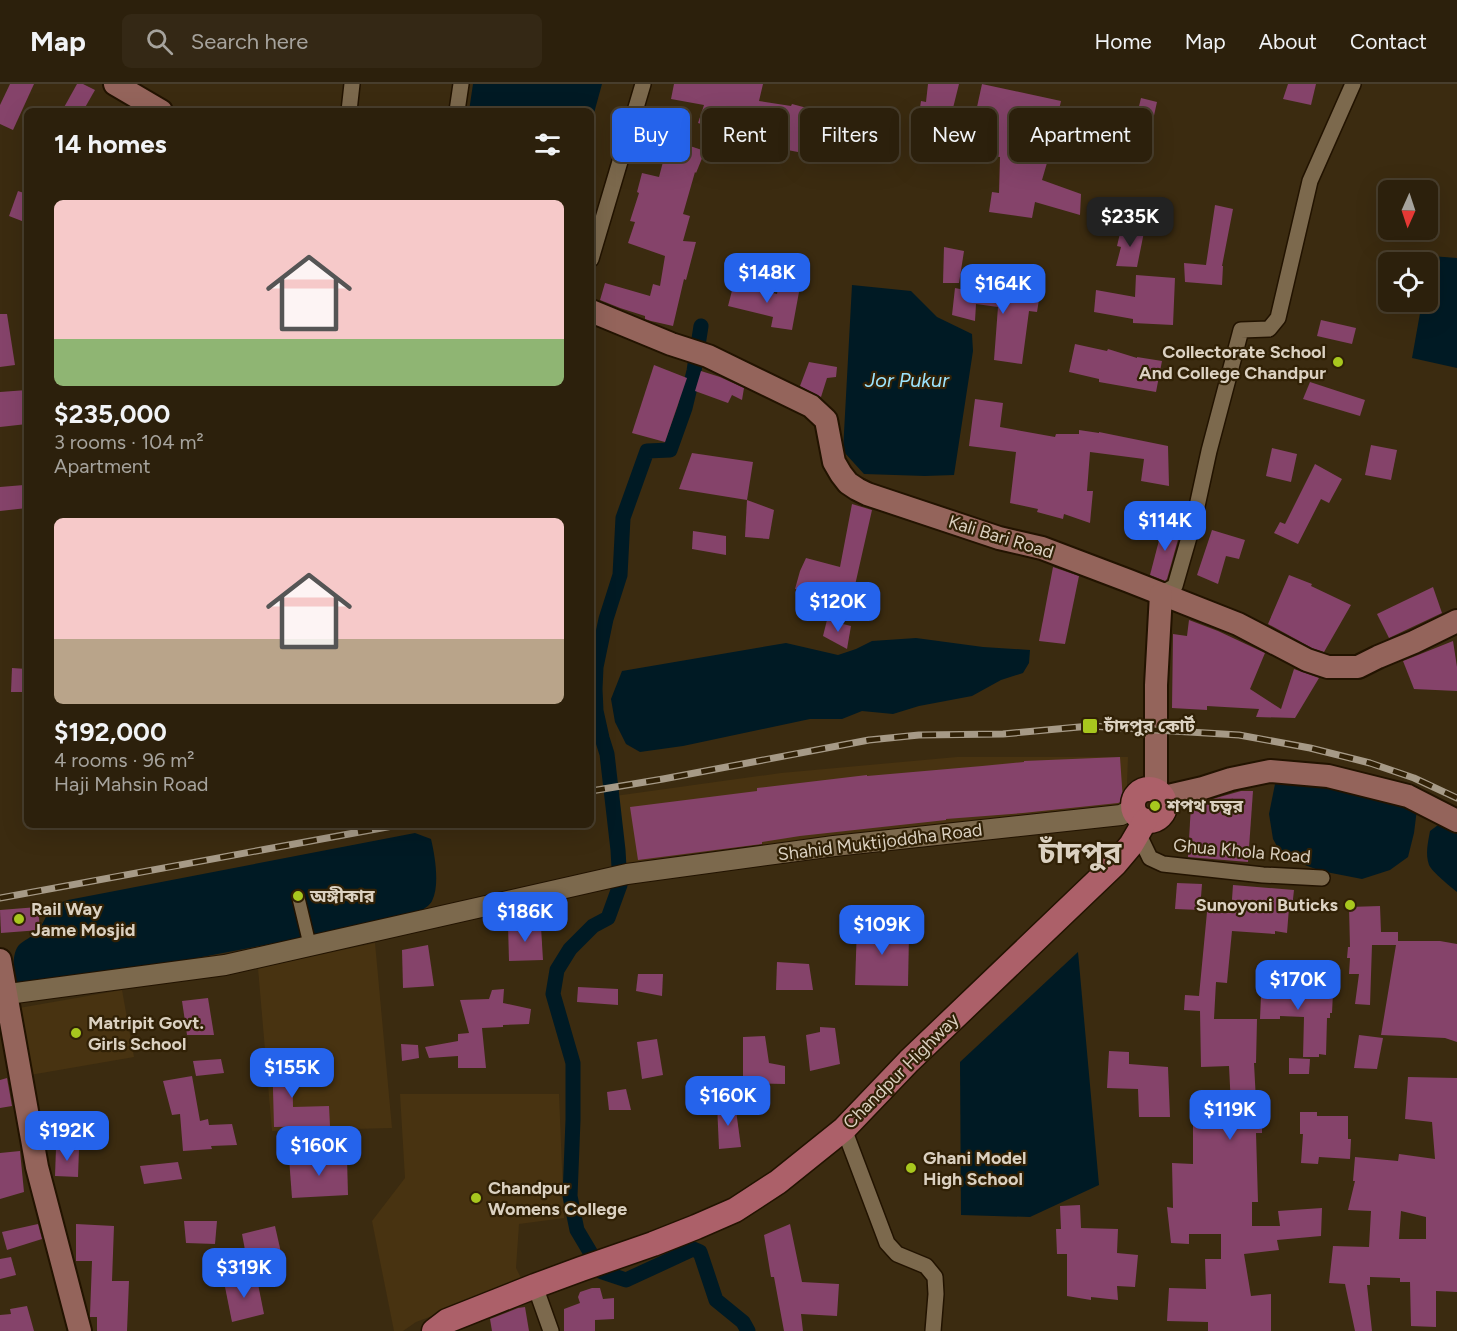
<!DOCTYPE html>
<meta charset="utf-8">
<style>
body{margin:0;font-family:Figtree,"Noto Sans Bengali",sans-serif;background:#342815;color:#f1f3f6;height:100vh;display:flex;flex-direction:column;font-size:22px;white-space:nowrap}
*{box-sizing:border-box;margin:0}
p{font-size:20px;color:#a6a39d}
.icon{flex:none;width:33px;height:33px;fill:none;stroke:currentColor;stroke-width:2;stroke-linecap:round;stroke-linejoin:round}
.map{position:relative;flex:1;overflow:hidden}
.panel{position:absolute;left:24px;top:24px;width:570px;height:720px;display:flex;flex-direction:column;background:#2c200c;border-radius:9px;box-shadow:0 6px 24px #0002,0 0 0 2px #483e2d}
.panel>*{flex:none}
.hud{position:absolute;left:612px;top:24px;width:570px;height:54px;display:flex;gap:12px}
.needle{width:39px;rotate:183deg}
.buttons{position:absolute;left:1378px;top:96px;display:grid;gap:12px}
.buttons a{display:grid;place-items:center;width:60px;height:60px;border-radius:9px;background:#2c200c;box-shadow:0 6px 24px #0002,0 0 0 2px #483e2d;font-size:30px}
.price{position:absolute;translate:-50% -51px;padding:0 14px;border-radius:12px;background:#2563eb;color:#fff;font-size:20px;line-height:39px;filter:drop-shadow(0 2px 3px #0008)}
.price::after{content:'';position:absolute;left:50%;top:36px;width:18px;height:14px;margin-left:-9px;background:inherit;clip-path:polygon(0 0,100% 0,50% 100%)}
.price.active{background:#222;color:#fff}
ul{padding:0;list-style:none}
li{display:grid;align-content:center;gap:12px;height:318px;padding:0 30px}
li span{display:grid;place-items:center;height:186px;border-radius:9px;color:#555}
li>.icon{margin-inline-start:auto}
span .icon{width:108px;height:108px;fill:#fffc;stroke-width:1}
li b{font-size:26px}
h2{display:flex;justify-content:space-between;align-items:center;height:72px;padding:0 30px;font-size:26px}
.pill{padding:0 21px;border-radius:9px;background:#2c200c;box-shadow:0 6px 24px #0002,0 0 0 2px #483e2d;font-size:21px;line-height:54px}
.pill.active{background:#2563eb;color:#fff}
header{display:flex;align-items:center;gap:36px;box-sizing:border-box;height:84px;padding:0 30px;background:#2c200c;border-bottom:2px solid #483e2d}
header strong{font-size:28px}
nav{display:flex;gap:33px;margin-inline-start:auto;font-size:21px}
.search{width:420px;height:54px;background:#342815;display:flex;align-items:center;gap:15px;box-sizing:border-box;padding:0 21px;border-radius:9px;color:#a6a39d;font-size:22px}
.map>svg:first-child{display:block}
.built{fill:#483311}
.water{fill:#001a24}
.lines{fill:none;stroke-linecap:round;stroke-linejoin:round}
.canal{stroke:#001a24;stroke-width:15}
.building{fill:#85436a;fill-rule:evenodd}
.pedestrian-casing{stroke:#221300;stroke-width:15}
.minor-casing{stroke:#221300;stroke-width:18}
.tertiary-casing{stroke:#221300;stroke-width:22}
.secondary-casing{stroke:#221300;stroke-width:26}
.primary-casing{stroke:#221300;stroke-width:27}
.pedestrian{stroke:#7c694d;stroke-width:12}
.minor{stroke:#7c694d;stroke-width:15}
.tertiary{stroke:#7c694d;stroke-width:20}
.secondary{stroke:#94645b;stroke-width:22}
.primary{stroke:#ac6069;stroke-width:24}
.rail-casing{stroke:#a69a87;stroke-width:7}
.rail{stroke:#312106;stroke-width:4.5;stroke-dasharray:14;stroke-linecap:butt}
.poi-dot{fill:#a8c71e;stroke:#312106;stroke-width:2}
.labels{text-anchor:middle;stroke-width:4.5;stroke-linejoin:round;paint-order:stroke}
.poi-label{font-size:18px;font-weight:bold;fill:#dbd1c1;stroke:#312106;text-anchor:start}
.street-label{font-size:18px;fill:#dbd1c1;stroke:#312106}
.water-label{font-size:20px;font-style:italic;fill:#9ce4fe;stroke:#312106}
.town-label{font-size:30px;font-weight:bold;fill:#dbd1c1;stroke:#312106}
</style>
<header>
<strong>Map</strong>
<div class="search"><svg class="icon" aria-label="search" viewBox="0 0 24 24"><circle cx="10" cy="10" r="6"/><path d="M15 15l6 6"/></svg>Search here</div>
<nav><a>Home</a><a>Map</a><a>About</a><a>Contact</a></nav>
</header>
<div class="map">
<svg width="1457" height="1247" viewBox="0 0 1457 1247">
<rect width="100%" height="100%" fill="#3b2b10"/>
<g class="built">
<polygon points="957,673 1128,673 1126,726 622,782 615,712 781,689"/>
<polygon points="375,859 392,1044 272,1047 258,884"/>
<polygon points="122,906 134,973 30,991 19,924"/>
<polygon points="400,1010 559,1010 564,1134 519,1140 516,1184 523,1198 416,1238 403,1247 394,1247 372,1137 405,1094"/>
</g>
<g class="water">
<polygon points="473,0 602,0 591,40 591,27 469,27"/>
<polygon points="1431,172 1457,174 1457,284 1412,274 1422,218 1428,218 1428,187"/>
<polygon points="852,201 911,207 937,233 972,250 973,267 954,391 925,392 864,390 843,367"/>
<polygon points="916,554 983,563 1030,566 1029,579 1023,589 1001,596 972,612 919,622 893,630 862,627 842,635 810,635 683,662 640,668 626,660 615,638 611,615 622,587 786,559 838,571 856,565 872,557"/>
<polygon points="1276,695 1338,696 1417,725 1414,749 1408,773 1390,786 1362,795 1321,787 1283,773 1273,755 1269,730"/>
<path d="M1446,735L1457,740V808C1450,802 1433,789 1429,781C1425,770 1428,758 1430,747Z"/>
<path d="M415,749L431,755C435,772 440,801 432,817C430,821 425,824 421,827L286,857L33,905L16,902C13,891 11,868 20,860C26,855 34,852 39,845C51,828 44,824 68,816Z"/>
<polygon points="1078,868 1099,1101 1030,1133 961,1131 960,978"/>
</g>
<g class="lines">
<polyline class="canal" points="701,242 694,287 685,324 670,366 647,367 623,434 620,491 606,535 596,583 595,605 596,627 602,654 607,670 618,766 620,801 608,834 593,842 570,865 557,886 553,910 573,979 573,1036 570,1112 577,1146 602,1188 626,1196 693,1165 700,1168 716,1216 743,1238 748,1247"/>
</g>
<g class="building">
<polygon points="10,0 34,0 13,46 0,40 0,21"/>
<polygon points="77,0 83,0 95,6 83,27 62,27"/>
<polygon points="674,0 763,0 759,17 791,22 792,20 807,24 798,68 782,65 783,60 755,55 756,50 725,44 725,47 698,39 704,21 671,15"/>
<polygon points="928,0 959,0 949,40 952,40 947,65 933,63 929,32 919,30 921,17 926,18"/>
<polygon points="982,0 1061,17 1054,48 1056,48 1042,96 1081,110 1080,131 1035,118 1032,134 989,128 992,108 999,109 1000,73 967,69"/>
<polygon points="1288,0 1316,0 1311,21 1283,15"/>
<polygon points="1141,14 1157,18 1147,63 1124,60 1128,42 1134,43"/>
<polygon points="669,55 705,67 696,89 695,88 683,130 690,132 683,157 696,158 686,196 684,195 673,242 651,237 645,235 645,232 620,224 600,216 605,199 650,212 653,200 660,202 665,172 628,159 635,138 630,137 639,109 637,108 642,89 659,93"/>
<polygon points="18,107 27,110 27,139 9,132"/>
<polygon points="1215,121 1233,125 1222,182 1223,182 1222,201 1185,198 1184,179 1206,181"/>
<polygon points="1121,145 1144,148 1137,183 1116,182 1121,163 1117,162"/>
<polygon points="944,163 964,167 959,199 943,199"/>
<polygon points="1136,191 1175,194 1173,241 1133,239 1133,235 1094,228 1096,206 1135,213"/>
<polygon points="998,196 1041,203 1037,228 1029,227 1022,280 994,276 998,223 976,220 975,237 952,231 955,204 995,212"/>
<polygon points="734,199 777,210 778,204 799,208 792,246 771,243 773,233 728,222"/>
<polygon points="0,230 7,230 15,281 0,283"/>
<polygon points="1321,236 1356,244 1352,260 1317,252"/>
<polygon points="1075,260 1107,267 1108,265 1137,274 1137,273 1162,277 1156,308 1099,298 1099,295 1069,288"/>
<polygon points="809,278 837,283 836,293 827,294 821,313 800,302"/>
<polygon points="654,281 687,294 665,358 632,349"/>
<polygon points="701,287 720,293 744,304 742,316 732,311 728,319 695,307"/>
<polygon points="1310,298 1365,316 1360,332 1303,315"/>
<polygon points="27,306 27,340 0,343 0,308"/>
<polygon points="975,315 1003,319 1000,343 1055,353 1056,350 1079,350 1079,346 1099,349 1099,348 1168,362 1169,402 1141,397 1144,375 1090,368 1087,407 1093,407 1090,439 1064,430 1063,435 1037,428 1038,425 1010,419 1016,368 969,362"/>
<polygon points="1371,361 1397,366 1391,396 1365,391"/>
<polygon points="1272,364 1297,370 1291,398 1266,392"/>
<polygon points="692,369 753,378 747,416 679,405"/>
<polygon points="1315,380 1342,395 1329,419 1321,415 1298,460 1274,449 1280,438 1285,440"/>
<polygon points="24,401 27,408 27,424 0,427 0,403"/>
<polygon points="747,416 774,426 769,455 745,453"/>
<polygon points="852,420 872,426 851,519 834,515 834,511 795,505 800,487 806,474 840,483"/>
<polygon points="1163,441 1181,445 1167,495 1165,497 1150,491"/>
<polygon points="1212,446 1245,456 1239,475 1226,472 1218,500 1197,491"/>
<polygon points="693,447 726,452 726,471 692,465"/>
<polygon points="1053,483 1079,492 1065,560 1039,557"/>
<polygon points="1289,491 1312,500 1311,502 1351,521 1324,568 1312,564 1268,540"/>
<polygon points="1433,503 1442,529 1389,554 1377,530"/>
<polygon points="827,536 851,542 847,565 823,552"/>
<polygon points="1189,536 1218,547 1265,569 1250,605 1281,625 1294,585 1319,594 1295,634 1256,633 1259,625 1207,622 1207,626 1172,624 1173,550 1187,552"/>
<polygon points="1453,557 1457,583 1457,607 1414,605 1403,577"/>
<polygon points="12,584 27,585 27,608 11,608"/>
<polygon points="1120,673 1123,717 1118,719 1023,729 946,735 946,736 800,752 762,758 762,760 638,776 630,723 757,707 757,704 867,691 867,692 982,682 1024,678 1024,677"/>
<polygon points="1241,707 1253,707 1248,778 1188,773 1191,721"/>
<polygon points="1177,799 1202,800 1200,826 1175,825"/>
<polygon points="1233,801 1294,806 1292,824 1289,824 1287,849 1275,847 1275,850 1232,847 1227,899 1216,898 1214,935 1257,935 1256,979 1254,979 1257,1036 1262,1035 1262,1049 1256,1049 1258,1118 1252,1118 1252,1142 1280,1142 1278,1127 1322,1124 1321,1152 1277,1156 1279,1166 1244,1170 1251,1212 1271,1210 1271,1247 1208,1247 1208,1238 1167,1237 1169,1204 1206,1205 1205,1175 1221,1175 1221,1150 1189,1150 1189,1160 1171,1159 1167,1123 1173,1124 1172,1079 1193,1080 1193,1023 1231,1022 1229,982 1201,983 1200,927 1184,926 1185,911 1199,912 1207,828 1231,829"/>
<polygon points="1380,822 1381,848 1398,848 1398,857 1440,857 1457,860 1457,958 1445,954 1381,951 1396,861 1372,861 1370,921 1355,920 1359,890 1349,890 1350,874 1347,874 1348,863 1350,863 1349,823"/>
<polygon points="38,823 40,846 1,849 0,826"/>
<polygon points="508,841 541,843 543,876 509,877"/>
<polygon points="895,841 909,850 908,902 855,901 857,842"/>
<polygon points="428,861 434,902 403,904 402,866"/>
<polygon points="777,878 809,880 813,906 776,906"/>
<polygon points="1262,889 1283,890 1283,898 1289,899 1289,907 1333,908 1332,929 1330,929 1330,934 1327,934 1326,971 1319,970 1319,973 1303,973 1304,933 1280,932 1280,935 1260,935"/>
<polygon points="638,890 663,890 662,912 636,907"/>
<polygon points="578,903 618,905 618,921 577,918"/>
<polygon points="504,905 503,919 531,925 529,940 503,941 503,943 482,944 486,984 458,984 458,972 429,974 425,963 458,957 458,950 469,949 460,916 489,915 492,906"/>
<polygon points="208,914 214,951 187,951 182,917"/>
<polygon points="820,943 835,944 840,980 810,987 806,951 820,948"/>
<polygon points="1359,951 1383,954 1377,985 1354,984"/>
<polygon points="765,952 769,979 785,982 785,1000 743,999 743,953"/>
<polygon points="657,955 663,991 642,995 637,958"/>
<polygon points="401,960 418,961 419,974 402,977"/>
<polygon points="1109,967 1129,968 1129,980 1168,983 1170,1033 1139,1033 1138,1005 1107,1004"/>
<polygon points="272,969 292,969 293,1023 329,1022 330,1042 274,1043"/>
<polygon points="1289,974 1310,975 1309,990 1289,990"/>
<polygon points="221,975 224,989 196,992 193,977"/>
<polygon points="192,992 200,1037 208,1035 209,1041 232,1040 237,1061 211,1062 212,1065 183,1067 180,1030 172,1031 163,997"/>
<path d="M1408,993L1457,994V1208L1436,1207V1243L1411,1242L1410,1198H1400V1194L1370,1193V1201H1367L1372,1247H1355L1345,1200L1329,1199L1333,1162L1369,1163L1371,1127L1348,1126L1355,1097H1353L1355,1073L1398,1077L1399,1070L1435,1075L1432,1038L1405,1035ZM1401,1127L1426,1133V1155H1399Z"/>
<polygon points="7,994 12,1022 0,1024 0,996"/>
<polygon points="626,1005 631,1026 609,1026 607,1008"/>
<polygon points="735,1019 741,1063 719,1065 717,1020"/>
<polygon points="1300,1028 1317,1028 1317,1032 1348,1032 1348,1055 1351,1055 1350,1075 1319,1073 1318,1080 1301,1079 1303,1050 1300,1050"/>
<polygon points="56,1064 79,1065 78,1093 55,1092"/>
<polygon points="20,1067 24,1108 0,1115 0,1069"/>
<polygon points="289,1074 347,1074 348,1111 292,1114"/>
<polygon points="178,1078 182,1095 144,1100 140,1082"/>
<polygon points="1080,1121 1081,1144 1118,1145 1117,1169 1138,1171 1135,1203 1117,1202 1118,1216 1091,1213 1091,1216 1067,1212 1067,1170 1057,1170 1056,1145 1061,1145 1060,1122"/>
<polygon points="184,1137 217,1137 215,1160 186,1159"/>
<polygon points="38,1140 42,1155 7,1166 2,1148"/>
<polygon points="76,1140 114,1142 112,1197 129,1197 127,1247 97,1247 97,1233 90,1233 90,1231 92,1177 76,1177"/>
<polygon points="790,1140 802,1198 839,1200 837,1232 801,1230 803,1247 784,1247 774,1193 771,1193 764,1151"/>
<polygon points="275,1142 282,1173 247,1177 242,1150"/>
<polygon points="11,1173 16,1191 0,1195 0,1175"/>
<polygon points="257,1195 264,1230 232,1238 224,1198"/>
<polygon points="592,1204 600,1204 603,1215 614,1214 614,1235 595,1236 595,1247 564,1247 564,1225 580,1219 578,1213 580,1208"/>
<polygon points="27,1222 34,1247 0,1247 0,1231 11,1230 10,1225"/>
<polygon points="525,1223 529,1247 492,1247 490,1235 518,1224"/>
</g>
<g class="lines">
<defs>
<polyline id="pedestrian" points="298,812 310,862"/>
<g id="minor">
<polyline points="349,27 352,0"/>
<polyline points="457,27 461,0"/>
<polyline points="591,175 643,0"/>
<polyline points="1161,510 1175,502 1194,436 1209,367 1241,246 1269,245 1278,234 1310,97 1353,0"/>
<polyline points="1138,749 1150,774 1163,780 1263,791 1322,794"/>
<polyline points="844,1045 887,1159 897,1170 926,1182 935,1193 936,1210 933,1247"/>
<polyline points="535,1202 551,1247"/>
</g>
<polyline id="tertiary" points="0,911 225,881 627,790 834,762 1121,731 1133,725"/>
<g id="secondary">
<polyline points="115,0 161,27"/>
<polyline points="591,227 671,260 708,272 811,322 826,336 834,378 841,390 848,399 857,405 867,410 999,454 1042,464 1129,497 1238,540 1307,576 1328,583 1358,583 1378,573 1414,558 1457,537"/>
<polyline points="1156,706 1156,601 1161,510"/>
<polyline points="1164,713 1203,704 1231,695 1270,687 1328,692 1408,712 1457,737"/>
<polyline points="0,876 37,1083 80,1247"/>
</g>
<g id="primary">
<circle cx="1149" cy="721" r="16"/>
<polyline points="434,1247 447,1237 535,1202 581,1185 653,1160 696,1143 735,1126 778,1098 844,1045 909,977 1115,780 1131,761 1145,737"/>
</g>
</defs>
<use href="#pedestrian" class="pedestrian-casing"/>
<use href="#minor" class="minor-casing"/>
<use href="#tertiary" class="tertiary-casing"/>
<use href="#secondary" class="secondary-casing"/>
<use href="#primary" class="primary-casing"/>
<use href="#pedestrian" class="pedestrian"/>
<use href="#minor" class="minor"/>
<use href="#tertiary" class="tertiary"/>
<use href="#secondary" class="secondary"/>
<use href="#primary" class="primary"/>
<defs>
<g id="rail">
<polyline points="591,707 663,695 869,656 919,651 1003,650 1090,642 1239,651 1310,664 1370,679 1414,694 1457,714"/>
<polyline points="0,814 398,741"/>
</g>
</defs>
<use href="#rail" class="rail-casing"/>
<use href="#rail" class="rail"/>
</g>
<g class="poi-dot">
<circle cx="1338" cy="278" r="6"/>
<rect x="1082" y="634" width="16" height="16" rx="3"/>
<circle cx="1155" cy="722" r="6"/>
<circle cx="298" cy="812" r="6"/>
<circle cx="1350" cy="821" r="6"/>
<circle cx="19" cy="835" r="6"/>
<circle cx="76" cy="949" r="6"/>
<circle cx="911" cy="1084" r="6"/>
<circle cx="476" cy="1114" r="6"/>
</g>
<g class="labels">
<g class="poi-label">
<text x="1326" y="274" text-anchor="end">Collectorate School<tspan x="1326" dy="21">And College Chandpur</tspan></text>
<text x="1104" y="648">চাঁদপুর কোর্ট</text>
<text x="1167" y="728">শপথ চত্বর</text>
<text x="310" y="818">অঙ্গীকার</text>
<text x="1338" y="827" text-anchor="end">Sunoyoni Buticks</text>
<text x="31" y="831">Rail Way<tspan x="31" dy="21">Jame Mosjid</tspan></text>
<text x="88" y="945">Matripit Govt.<tspan x="88" dy="21">Girls School</tspan></text>
<text x="923" y="1080">Ghani Model<tspan x="923" dy="21">High School</tspan></text>
<text x="488" y="1110">Chandpur<tspan x="488" dy="21">Womens College</tspan></text>
</g>
<g class="street-label">
<text transform="translate(1001 453) rotate(17)" y="6">Kali Bari Road</text>
<text transform="translate(880 758) rotate(-7)" y="6">Shahid Muktijoddha Road</text>
<text transform="translate(1242 767) rotate(5)" y="6">Ghua Khola Road</text>
<text transform="translate(901 987) rotate(-45)" y="6">Chandpur Highway</text>
</g>
<g class="water-label">
<text x="907" y="303">Jor Pukur</text>
</g>
<g class="town-label">
<text x="1080" y="779">চাঁদপুর</text>
</g>
</g>
</svg>
<div class="buttons">
<a><svg class="needle" viewBox="-14 -14 28 28"><path d="M0-13l5 13h-10z" fill="#e53935"/><path d="M0 13l5-13h-10z" fill="#a6a39d"/></svg></a>
<a><svg class="icon" aria-label="locate" viewBox="0 0 24 24"><circle cx="12" cy="12" r="6"/><path d="M12 2v4M12 18v4M2 12h4M18 12h4"/></svg></a>
</div>
<b class="price active" style="left:1130px;top:164px">$235K</b>
<b class="price" style="left:767px;top:220px">$148K</b>
<b class="price" style="left:1003px;top:231px">$164K</b>
<b class="price" style="left:1165px;top:468px">$114K</b>
<b class="price" style="left:838px;top:549px">$120K</b>
<b class="price" style="left:525px;top:859px">$186K</b>
<b class="price" style="left:882px;top:872px">$109K</b>
<b class="price" style="left:1298px;top:927px">$170K</b>
<b class="price" style="left:292px;top:1015px">$155K</b>
<b class="price" style="left:728px;top:1043px">$160K</b>
<b class="price" style="left:1230px;top:1057px">$119K</b>
<b class="price" style="left:67px;top:1078px">$192K</b>
<b class="price" style="left:319px;top:1093px">$160K</b>
<b class="price" style="left:244px;top:1215px">$319K</b>
<div class="hud">
<a class="pill active">Buy</a>
<a class="pill">Rent</a>
<a class="pill">Filters</a>
<a class="pill">New</a>
<a class="pill">Apartment</a>
</div>
<section class="panel">
<h2>14 homes<svg class="icon" aria-label="filters" viewBox="0 0 24 24"><path d="M4 7h16M4 17h16"/><circle cx="9" cy="7" r="2"/><circle cx="15" cy="17" r="2"/></svg></h2>
<ul>
<li><span style="background:linear-gradient(#f6c9c9 75%,#8fb573 0)"><svg class="icon" aria-label="home" viewBox="0 0 24 24"><path d="M3 11l9-7 9 7M6 9v11h12V9"/></svg></span><div><b>$235,000</b><p>3 rooms · 104 m²</p><p>Apartment</p></div></li>
<li><span style="background:linear-gradient(#f6c9c9 65%,#b9a48a 0)"><svg class="icon" aria-label="home" viewBox="0 0 24 24"><path d="M3 11l9-7 9 7M6 9v11h12V9"/></svg></span><div><b>$192,000</b><p>4 rooms · 96 m²</p><p>Haji Mahsin Road</p></div></li>
</ul>
</section>
</div>
